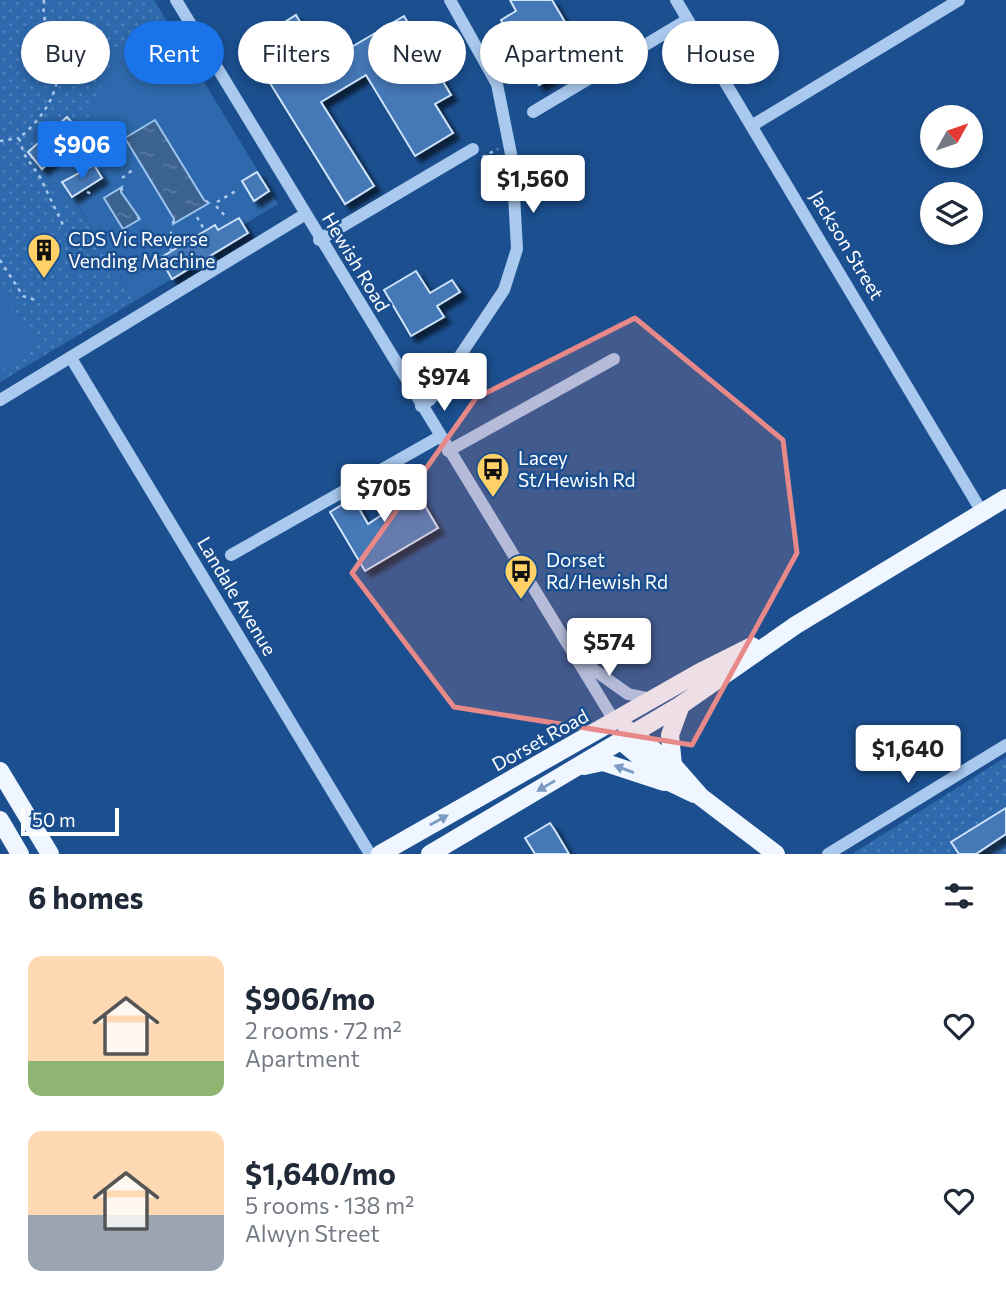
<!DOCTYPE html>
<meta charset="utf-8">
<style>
body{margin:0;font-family:Commissioner,sans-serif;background:#f6f6f7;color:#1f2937;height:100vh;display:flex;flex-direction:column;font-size:26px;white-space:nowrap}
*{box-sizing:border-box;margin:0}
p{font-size:23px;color:#747a83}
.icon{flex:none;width:38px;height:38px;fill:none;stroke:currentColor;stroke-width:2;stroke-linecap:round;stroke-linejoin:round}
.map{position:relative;height:854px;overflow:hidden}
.details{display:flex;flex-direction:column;background:#fff;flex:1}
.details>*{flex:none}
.guide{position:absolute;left:21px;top:21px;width:964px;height:63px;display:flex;gap:14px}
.needle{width:46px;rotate:50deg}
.controls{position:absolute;left:920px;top:105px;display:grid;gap:14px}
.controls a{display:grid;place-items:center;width:63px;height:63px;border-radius:50%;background:#fff;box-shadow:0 4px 10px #0003;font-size:35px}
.scale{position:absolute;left:21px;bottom:18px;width:98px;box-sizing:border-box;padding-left:7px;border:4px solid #fff;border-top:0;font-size:19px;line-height:24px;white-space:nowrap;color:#fff;-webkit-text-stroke:5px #1b4f8f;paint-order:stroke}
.price{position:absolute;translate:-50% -60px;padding:0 16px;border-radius:7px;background:#fff;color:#222;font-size:23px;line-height:46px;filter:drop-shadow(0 2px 4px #0008)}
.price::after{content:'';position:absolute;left:50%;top:42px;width:21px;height:16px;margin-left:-10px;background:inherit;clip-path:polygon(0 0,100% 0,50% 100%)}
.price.current{background:#1a73e8;color:#fff}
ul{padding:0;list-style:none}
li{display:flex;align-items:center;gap:21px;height:175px;padding:0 28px}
li span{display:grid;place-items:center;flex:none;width:196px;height:140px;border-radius:14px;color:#555}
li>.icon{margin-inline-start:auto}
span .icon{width:84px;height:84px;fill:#fffc;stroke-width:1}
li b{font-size:30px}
h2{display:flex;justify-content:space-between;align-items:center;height:84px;padding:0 28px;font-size:30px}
.tag{padding:0 24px;border-radius:32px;background:#fff;box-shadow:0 4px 10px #0003;font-size:24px;line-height:63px}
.tag.current{background:#1a73e8;color:#fff}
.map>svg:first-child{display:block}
.grass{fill:url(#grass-dots)}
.garden{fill:#2e69ad}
.water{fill:url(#water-ripples);stroke:#9cc4f0;stroke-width:2}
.building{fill:#4478b7;stroke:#cfe3fa;stroke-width:2;filter:url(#shadow)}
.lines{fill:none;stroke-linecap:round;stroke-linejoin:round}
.path{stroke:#a9c9ee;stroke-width:2.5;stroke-dasharray:3.5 5;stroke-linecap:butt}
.minor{stroke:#a9c9ee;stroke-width:12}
.major{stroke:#f0f6ff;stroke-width:18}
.oneway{fill:#7b9ac1}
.marked{fill:#e88989;fill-opacity:0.2;stroke:#e88989;stroke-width:5;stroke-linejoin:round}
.labels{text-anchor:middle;stroke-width:5;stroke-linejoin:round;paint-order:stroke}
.poi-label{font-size:19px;fill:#fff;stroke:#1b4f8f;text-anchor:start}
.street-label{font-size:19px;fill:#fff;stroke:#1b4f8f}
</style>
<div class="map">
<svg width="1006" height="854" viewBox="0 0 1006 854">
<defs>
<pattern id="grass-dots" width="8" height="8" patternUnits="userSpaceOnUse" patternTransform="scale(1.75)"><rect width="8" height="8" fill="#2e69ad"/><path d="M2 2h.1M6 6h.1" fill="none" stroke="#4d80b9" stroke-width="1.8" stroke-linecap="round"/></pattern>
<pattern id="water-ripples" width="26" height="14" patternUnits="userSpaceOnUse" patternTransform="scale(1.75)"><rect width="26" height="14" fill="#3c6290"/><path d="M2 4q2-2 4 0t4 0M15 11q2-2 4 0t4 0" fill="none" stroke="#597aa1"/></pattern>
<filter id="shadow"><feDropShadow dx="6" dy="6" stdDeviation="2" flood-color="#0009"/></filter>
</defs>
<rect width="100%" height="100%" fill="#1b4f8f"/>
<g class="grass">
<polygon points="0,0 154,0 198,72 120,44 82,135 41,173 75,200 135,301 0,382"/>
<polygon points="1006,757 1006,854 852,854"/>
</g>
<g class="garden">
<polygon points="120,43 198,72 278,204 243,225 248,233 135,301 76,201 63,207 41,173 82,135"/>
<polygon points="0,287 37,347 0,370"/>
</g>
<g class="water">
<polygon points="155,120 204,200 209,203 173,224 174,219 125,138"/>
<polygon points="122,187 121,192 140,219 123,229 104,198"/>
</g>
<g class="building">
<polygon points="510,0 552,0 585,56 539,85 533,74 548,65 528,30 512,40 501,20 516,11"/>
<polygon points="296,15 312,42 320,37 333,58 404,16 451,95 435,104 453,133 415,156 366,75 321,102 374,186 345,204 247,46"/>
<polygon points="67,117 82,134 42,169 28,152"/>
<polygon points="94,165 102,178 72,197 62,182"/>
<polygon points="257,172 269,191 254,201 242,181"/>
<polygon points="239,218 248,233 172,279 160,258 215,225 218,230"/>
<polygon points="416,271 430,293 452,280 460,292 437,306 444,317 411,336 384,290"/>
<polygon points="391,474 407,501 418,494 438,528 365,571 330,512 353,498 368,524 386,512 372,485"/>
<polygon points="1006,808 1006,834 976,854 959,854 951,842"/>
<polygon points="550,823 556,832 569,854 535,854 525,838"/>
</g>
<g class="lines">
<g class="path">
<path d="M44,0C41,24 53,40 57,63C62,92 40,121 19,138L24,154L40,177L63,225"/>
<polyline points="0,141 19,138"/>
<polyline points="482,157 498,149"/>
<polyline points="122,178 134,169"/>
<polyline points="120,190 123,189"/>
<polyline points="87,192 94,195"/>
<polyline points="206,202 208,201"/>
<polyline points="217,202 239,189"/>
<polyline points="216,206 227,218"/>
<polyline points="197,217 205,231"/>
<polyline points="137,218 139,217"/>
<polyline points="172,223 175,221"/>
<polyline points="159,240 169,237"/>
<polyline points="171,252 171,231"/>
<polyline points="0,260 23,296 35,300"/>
</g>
<g class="minor">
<polyline points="176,0 615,722"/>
<polyline points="676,0 982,512"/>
<polyline points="533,112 687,20"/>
<polyline points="753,125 959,0"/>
<polyline points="319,240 473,149"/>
<polyline points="71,358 370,854"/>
<polyline points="0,400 304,215"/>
<polyline points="421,406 431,399 504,290 517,249 512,159 497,84 450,0"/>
<polyline points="448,451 614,359"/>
<polyline points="231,555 439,437"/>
<polyline points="586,664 628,694 652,699"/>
<polyline points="828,854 1006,745"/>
</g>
<g class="major">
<polyline points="627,729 673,765 701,797 776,854"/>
<polyline points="621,741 671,783 694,794"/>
<polyline points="673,765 670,735 681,705"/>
<polyline points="584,766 603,762 664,782"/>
<polyline points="0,771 50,854"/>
<polyline points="0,820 20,854"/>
<polyline points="380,854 700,672 752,646"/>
<polyline points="430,854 681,705 796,625 1006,498"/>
</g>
</g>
<defs><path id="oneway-solid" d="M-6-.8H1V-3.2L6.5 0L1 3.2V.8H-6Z" transform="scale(1.75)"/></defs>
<g class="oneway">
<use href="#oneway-solid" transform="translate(624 769) rotate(-160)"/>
<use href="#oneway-solid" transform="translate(546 786) rotate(149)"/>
<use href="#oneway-solid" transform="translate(439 820) rotate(-29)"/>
</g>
<path class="marked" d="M635,318L783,440L797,553L692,745L454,707L352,573L476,398Z"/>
<defs>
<symbol id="building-pin" viewBox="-11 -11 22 30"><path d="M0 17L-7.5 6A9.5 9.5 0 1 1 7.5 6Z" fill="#ffd166" stroke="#1b4f8f"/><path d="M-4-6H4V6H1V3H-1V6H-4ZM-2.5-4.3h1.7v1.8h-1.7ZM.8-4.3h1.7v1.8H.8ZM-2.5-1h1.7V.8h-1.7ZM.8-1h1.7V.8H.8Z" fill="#111"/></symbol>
<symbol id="bus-pin" viewBox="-11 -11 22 30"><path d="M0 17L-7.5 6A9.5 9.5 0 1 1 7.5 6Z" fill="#ffd166" stroke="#1b4f8f"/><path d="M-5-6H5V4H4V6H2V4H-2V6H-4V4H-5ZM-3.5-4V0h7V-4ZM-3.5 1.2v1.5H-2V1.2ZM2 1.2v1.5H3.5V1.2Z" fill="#111"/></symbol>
</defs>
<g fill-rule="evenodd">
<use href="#building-pin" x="25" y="231" width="38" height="52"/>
<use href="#bus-pin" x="474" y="450" width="38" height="52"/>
<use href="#bus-pin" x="502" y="552" width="38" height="52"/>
</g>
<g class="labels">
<g class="poi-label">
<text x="68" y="246">CDS Vic Reverse<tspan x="68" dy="22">Vending Machine</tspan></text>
<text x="518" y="465">Lacey<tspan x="518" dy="22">St/Hewish Rd</tspan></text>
<text x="546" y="567">Dorset<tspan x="546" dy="22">Rd/Hewish Rd</tspan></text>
</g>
<g class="street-label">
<text transform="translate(847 245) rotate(59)" y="7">Jackson Street</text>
<text transform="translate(356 262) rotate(59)" y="7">Hewish Road</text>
<text transform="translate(237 596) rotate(59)" y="7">Landale Avenue</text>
<text transform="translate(540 740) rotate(-29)" y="7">Dorset Road</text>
</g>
</g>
</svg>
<div class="controls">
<a><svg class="needle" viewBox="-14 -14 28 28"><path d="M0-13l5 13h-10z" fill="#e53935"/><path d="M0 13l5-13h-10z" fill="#747a83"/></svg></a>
<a><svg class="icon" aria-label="layers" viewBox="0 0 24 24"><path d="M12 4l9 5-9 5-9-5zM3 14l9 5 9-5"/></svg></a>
</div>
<div class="scale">50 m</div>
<b class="price current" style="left:82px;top:181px">$906</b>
<b class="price" style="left:533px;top:215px">$1,560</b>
<b class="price" style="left:444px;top:413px">$974</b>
<b class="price" style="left:384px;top:524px">$705</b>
<b class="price" style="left:609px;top:678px">$574</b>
<b class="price" style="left:908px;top:785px">$1,640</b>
<div class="guide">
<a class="tag">Buy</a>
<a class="tag current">Rent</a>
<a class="tag">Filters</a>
<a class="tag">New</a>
<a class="tag">Apartment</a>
<a class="tag">House</a>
</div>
</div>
<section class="details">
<h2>6 homes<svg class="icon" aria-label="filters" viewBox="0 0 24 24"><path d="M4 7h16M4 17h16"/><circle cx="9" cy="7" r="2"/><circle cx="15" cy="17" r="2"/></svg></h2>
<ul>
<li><span style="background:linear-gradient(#ffd9b3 75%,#8fb573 0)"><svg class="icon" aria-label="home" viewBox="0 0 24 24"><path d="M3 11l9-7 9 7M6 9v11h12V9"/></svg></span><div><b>$906/mo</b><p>2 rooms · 72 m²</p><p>Apartment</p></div><svg class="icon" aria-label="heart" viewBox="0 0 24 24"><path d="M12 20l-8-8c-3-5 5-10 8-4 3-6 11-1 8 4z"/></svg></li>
<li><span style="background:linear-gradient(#ffd9b3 60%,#9aa5b1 0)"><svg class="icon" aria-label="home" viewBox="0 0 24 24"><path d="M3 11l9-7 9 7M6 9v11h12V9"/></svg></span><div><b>$1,640/mo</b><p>5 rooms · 138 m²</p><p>Alwyn Street</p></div><svg class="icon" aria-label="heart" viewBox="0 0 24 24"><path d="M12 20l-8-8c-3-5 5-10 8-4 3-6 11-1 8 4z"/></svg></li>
</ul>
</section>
